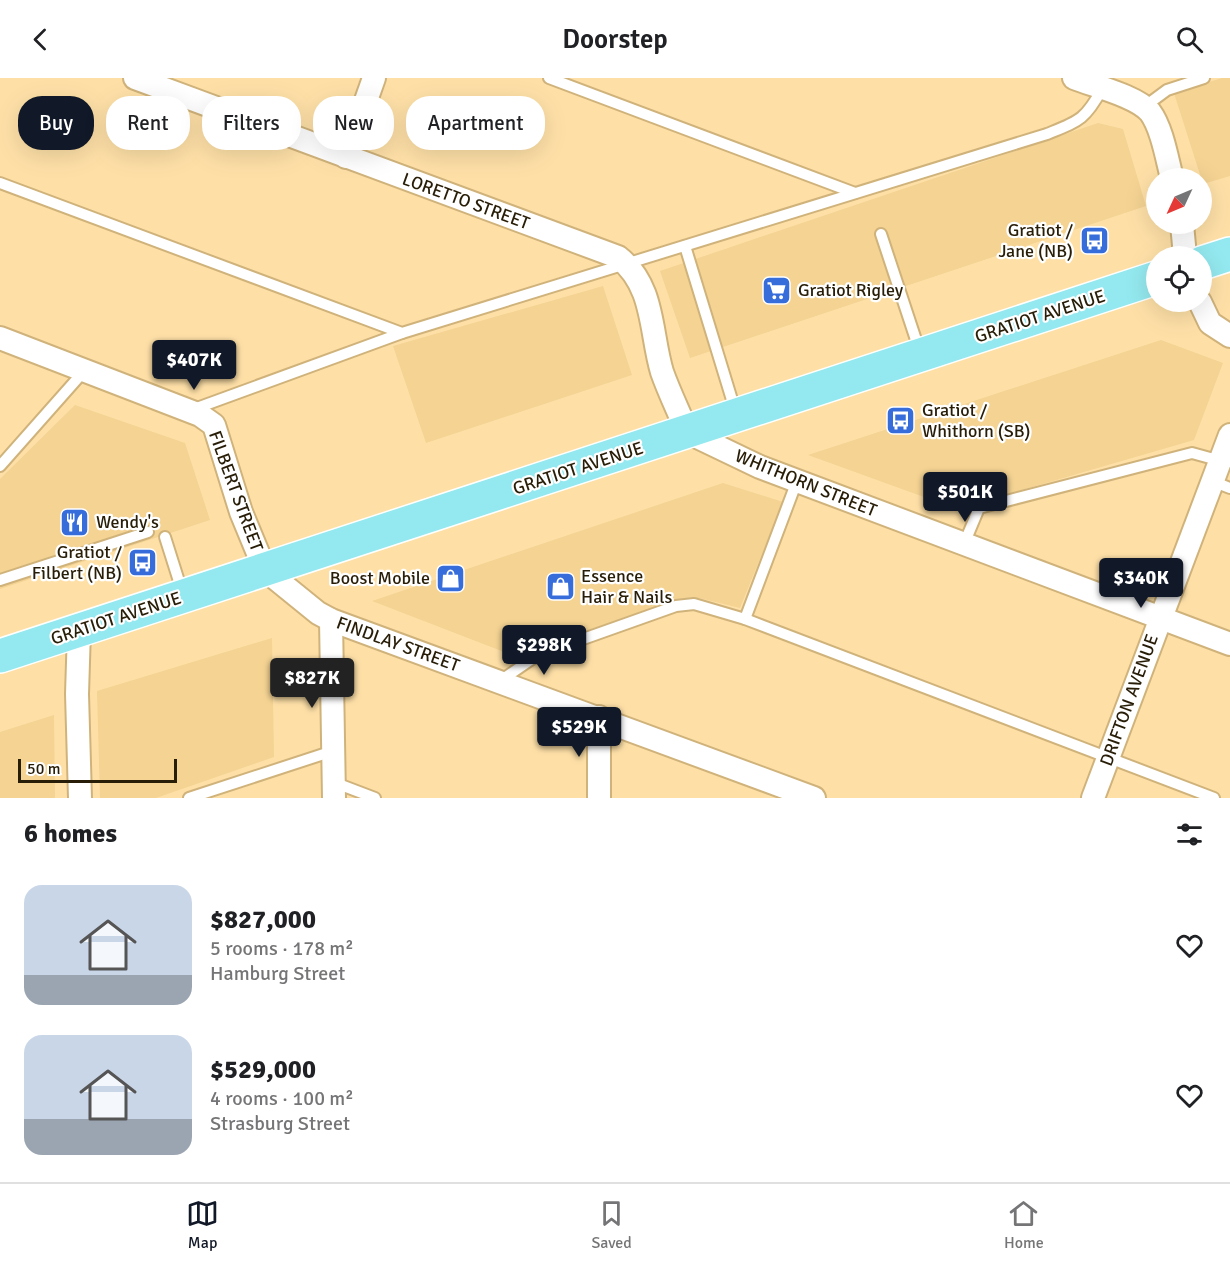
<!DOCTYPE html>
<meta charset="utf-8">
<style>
body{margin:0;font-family:Signika,sans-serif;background:#f6f6f6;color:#202124;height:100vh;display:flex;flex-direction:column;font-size:22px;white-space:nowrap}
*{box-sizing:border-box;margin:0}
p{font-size:20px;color:#757577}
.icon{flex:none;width:33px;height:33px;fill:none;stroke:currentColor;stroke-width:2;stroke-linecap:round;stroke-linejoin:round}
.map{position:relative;height:720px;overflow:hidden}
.sheet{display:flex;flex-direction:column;background:#fff;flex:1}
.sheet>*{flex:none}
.banner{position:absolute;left:18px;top:18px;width:600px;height:54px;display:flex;gap:12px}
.needle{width:39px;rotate:226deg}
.fabs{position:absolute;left:1146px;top:90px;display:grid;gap:12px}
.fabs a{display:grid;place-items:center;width:66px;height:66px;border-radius:50%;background:#fff;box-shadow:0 6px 24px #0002;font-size:30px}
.scale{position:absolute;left:18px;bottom:15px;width:159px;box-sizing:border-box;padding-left:6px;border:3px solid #281d07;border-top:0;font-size:16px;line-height:21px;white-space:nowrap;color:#281d07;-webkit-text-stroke:4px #fff;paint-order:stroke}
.price{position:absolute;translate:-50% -51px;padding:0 14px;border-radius:6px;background:#111827;color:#fff;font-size:20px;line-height:39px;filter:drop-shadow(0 2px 3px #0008)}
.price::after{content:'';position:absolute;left:50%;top:36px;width:18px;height:14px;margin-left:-9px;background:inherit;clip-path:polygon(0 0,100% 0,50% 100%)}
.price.current{background:#222;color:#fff}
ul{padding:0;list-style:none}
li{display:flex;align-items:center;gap:18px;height:150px;padding:0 24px}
li span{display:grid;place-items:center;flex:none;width:168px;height:120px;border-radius:18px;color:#555}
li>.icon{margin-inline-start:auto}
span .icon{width:72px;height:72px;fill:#fffc;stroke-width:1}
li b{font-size:26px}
h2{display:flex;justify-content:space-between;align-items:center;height:72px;padding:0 24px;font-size:26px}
.tag{padding:0 21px;border-radius:24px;background:#fff;box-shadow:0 6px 24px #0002;font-size:21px;line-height:54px}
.tag.current{background:#111827;color:#fff}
header{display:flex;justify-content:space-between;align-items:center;height:78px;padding:0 24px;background:#fff;font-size:27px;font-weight:600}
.dock{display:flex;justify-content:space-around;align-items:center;height:84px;border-top:2px solid #e0e0e0;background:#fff;font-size:16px;color:#757577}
.dock a{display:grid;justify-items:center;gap:3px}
.dock .current{color:#111827}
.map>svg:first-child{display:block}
.built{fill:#f4d393}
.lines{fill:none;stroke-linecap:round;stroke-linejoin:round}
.service-casing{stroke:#d0b37b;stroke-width:14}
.minor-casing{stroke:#d0b37b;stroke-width:26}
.primary-casing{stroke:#fff;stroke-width:36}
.service{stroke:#fff;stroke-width:10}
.minor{stroke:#fff;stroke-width:22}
.primary{stroke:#93e9ef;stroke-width:33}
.labels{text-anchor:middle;stroke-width:4.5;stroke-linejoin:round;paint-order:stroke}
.street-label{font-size:18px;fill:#281d07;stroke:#fff}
.poi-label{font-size:18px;fill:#281d07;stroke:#fff;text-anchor:start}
</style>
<header><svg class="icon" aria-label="back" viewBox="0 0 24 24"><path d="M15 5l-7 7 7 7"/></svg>Doorstep<svg class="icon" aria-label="search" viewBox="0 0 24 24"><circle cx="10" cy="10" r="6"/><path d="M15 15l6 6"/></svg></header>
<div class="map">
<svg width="1230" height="720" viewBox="0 0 1230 720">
<rect width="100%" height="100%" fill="#fee0a7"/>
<g class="built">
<polygon points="1222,0 1230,0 1230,98 1203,106 1174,15"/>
<polygon points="1098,45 1123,51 1146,128 690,280 660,193"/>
<polygon points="603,208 632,297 426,365 393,268"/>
<polygon points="1161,262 1223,285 1194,362 957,431 808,377"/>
<polygon points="75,327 185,365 210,442 0,511 0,401"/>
<polygon points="723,405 783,424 740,530 699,520 522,581 372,523"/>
<polygon points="272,560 274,679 156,720 100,720 97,613"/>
<polygon points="54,637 55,720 0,720 0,654"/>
</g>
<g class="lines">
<defs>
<g id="service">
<polyline points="549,0 855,115"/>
<polyline points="1144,29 1167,12 1204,0"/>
<path d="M0,105L402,255L1047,56C1079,43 1085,42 1102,11"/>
<polyline points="881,156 920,274"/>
<polyline points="685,168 736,335"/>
<polyline points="194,331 402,255"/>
<polyline points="0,388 85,292"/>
<polyline points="1212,403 1230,410"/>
<polyline points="165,459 183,516"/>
<polyline points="964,466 979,430 1192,375 1221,383"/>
<polyline points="0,502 148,454"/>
<polyline points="745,541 797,403"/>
<polyline points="500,603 532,581 555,571 676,528 694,526 745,541 1214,720"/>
<polyline points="333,704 375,720"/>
<polyline points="189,720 333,673"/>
</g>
<g id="minor">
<path d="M135,0L618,179C655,208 650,254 662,294C669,314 679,334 687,354L760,389L1230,566"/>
<path d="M1074,0C1094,8 1136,18 1150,34C1162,50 1167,81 1172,100"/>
<polyline points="346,79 374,0"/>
<polyline points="1182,146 1185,178"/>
<polyline points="1200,224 1210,245 1230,258"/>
<polyline points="0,260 200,337 214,347 241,434 265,492 318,535 331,542 814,720"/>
<polyline points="331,542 334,720"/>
<polyline points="79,552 77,616 80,720"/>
<polyline points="599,639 599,720"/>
<polyline points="1093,720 1230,357"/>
</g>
<g id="primary">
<polyline points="1202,185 1230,176"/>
<polyline points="0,578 1156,200"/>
</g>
</defs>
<use href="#service" class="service-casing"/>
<use href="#minor" class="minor-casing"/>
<use href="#primary" class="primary-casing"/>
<use href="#service" class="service"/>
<use href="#minor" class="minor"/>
<use href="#primary" class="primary"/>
</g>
<defs>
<symbol id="bus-square" viewBox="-11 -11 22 22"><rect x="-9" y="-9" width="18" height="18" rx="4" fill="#376cdb" stroke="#fff"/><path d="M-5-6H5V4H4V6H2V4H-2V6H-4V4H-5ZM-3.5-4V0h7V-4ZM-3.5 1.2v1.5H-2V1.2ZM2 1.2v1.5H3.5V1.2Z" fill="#fff"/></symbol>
<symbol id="supermarket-square" viewBox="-11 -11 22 22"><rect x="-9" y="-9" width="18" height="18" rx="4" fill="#376cdb" stroke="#fff"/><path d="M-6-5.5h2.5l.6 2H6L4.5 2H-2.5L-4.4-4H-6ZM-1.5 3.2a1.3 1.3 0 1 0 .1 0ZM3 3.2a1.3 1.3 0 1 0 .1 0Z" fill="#fff"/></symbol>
<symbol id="restaurant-square" viewBox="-11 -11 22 22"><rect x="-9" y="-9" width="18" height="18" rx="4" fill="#376cdb" stroke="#fff"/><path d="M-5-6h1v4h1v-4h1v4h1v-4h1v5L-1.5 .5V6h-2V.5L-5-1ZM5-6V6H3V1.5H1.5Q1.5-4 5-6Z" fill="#fff"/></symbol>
<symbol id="shop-square" viewBox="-11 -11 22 22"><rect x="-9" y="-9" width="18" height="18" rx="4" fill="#376cdb" stroke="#fff"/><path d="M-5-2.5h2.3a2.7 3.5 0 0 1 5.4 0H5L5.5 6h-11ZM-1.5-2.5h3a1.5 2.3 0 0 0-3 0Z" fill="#fff"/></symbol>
</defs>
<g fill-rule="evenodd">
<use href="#bus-square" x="1078" y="146" width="33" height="33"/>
<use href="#supermarket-square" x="760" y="196" width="33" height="33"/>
<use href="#bus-square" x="884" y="326" width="33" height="33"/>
<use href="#restaurant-square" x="58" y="428" width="33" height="33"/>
<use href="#bus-square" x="126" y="468" width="33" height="33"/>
<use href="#shop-square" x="434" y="484" width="33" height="33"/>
<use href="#shop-square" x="544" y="492" width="33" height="33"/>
</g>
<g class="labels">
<g class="street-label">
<text transform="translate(466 123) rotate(20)" y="6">LORETTO STREET</text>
<text transform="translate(1040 238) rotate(-18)" y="6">GRATIOT AVENUE</text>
<text transform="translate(578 390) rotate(-18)" y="6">GRATIOT AVENUE</text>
<text transform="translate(806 405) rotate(22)" y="6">WHITHORN STREET</text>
<text transform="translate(236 413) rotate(70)" y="6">FILBERT STREET</text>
<text transform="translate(116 540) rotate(-18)" y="6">GRATIOT AVENUE</text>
<text transform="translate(398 566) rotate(20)" y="6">FINDLAY STREET</text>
<text transform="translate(1129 622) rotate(-70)" y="6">DRIFTON AVENUE</text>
</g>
<g class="poi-label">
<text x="1073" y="158" text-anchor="end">Gratiot /<tspan x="1073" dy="21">Jane (NB)</tspan></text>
<text x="798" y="218">Gratiot Rigley</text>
<text x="922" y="338">Gratiot /<tspan x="922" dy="21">Whithorn (SB)</tspan></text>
<text x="96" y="450">Wendy's</text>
<text x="122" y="480" text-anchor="end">Gratiot /<tspan x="122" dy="21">Filbert (NB)</tspan></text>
<text x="581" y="504">Essence<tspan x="581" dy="21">Hair &amp; Nails</tspan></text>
<text x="430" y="506" text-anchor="end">Boost Mobile</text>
</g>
</g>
</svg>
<div class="fabs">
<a><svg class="needle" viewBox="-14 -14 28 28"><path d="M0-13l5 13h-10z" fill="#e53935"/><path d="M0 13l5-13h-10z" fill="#757577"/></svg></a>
<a><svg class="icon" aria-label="locate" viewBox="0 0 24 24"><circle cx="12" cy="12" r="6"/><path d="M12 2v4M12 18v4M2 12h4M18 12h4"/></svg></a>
</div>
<div class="scale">50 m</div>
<b class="price" style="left:194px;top:313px">$407K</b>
<b class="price" style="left:965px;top:445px">$501K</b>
<b class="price" style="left:1141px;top:531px">$340K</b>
<b class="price" style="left:544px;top:598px">$298K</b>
<b class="price current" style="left:312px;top:631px">$827K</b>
<b class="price" style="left:579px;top:680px">$529K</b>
<div class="banner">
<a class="tag current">Buy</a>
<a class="tag">Rent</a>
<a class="tag">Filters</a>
<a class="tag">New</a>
<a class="tag">Apartment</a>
</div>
</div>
<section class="sheet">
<h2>6 homes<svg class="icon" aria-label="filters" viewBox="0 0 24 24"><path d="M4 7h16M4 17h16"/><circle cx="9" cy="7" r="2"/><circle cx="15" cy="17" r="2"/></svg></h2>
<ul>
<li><span style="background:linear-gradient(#c9d6e8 75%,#9aa5b1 0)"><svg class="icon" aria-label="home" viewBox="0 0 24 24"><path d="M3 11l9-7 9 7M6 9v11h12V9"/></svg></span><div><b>$827,000</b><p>5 rooms · 178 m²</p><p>Hamburg Street</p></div><svg class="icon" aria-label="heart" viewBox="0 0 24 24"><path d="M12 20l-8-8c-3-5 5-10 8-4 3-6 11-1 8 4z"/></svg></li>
<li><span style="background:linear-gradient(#c9d6e8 70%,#9aa5b1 0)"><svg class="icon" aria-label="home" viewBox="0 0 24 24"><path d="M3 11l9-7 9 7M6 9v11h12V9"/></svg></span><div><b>$529,000</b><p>4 rooms · 100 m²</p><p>Strasburg Street</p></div><svg class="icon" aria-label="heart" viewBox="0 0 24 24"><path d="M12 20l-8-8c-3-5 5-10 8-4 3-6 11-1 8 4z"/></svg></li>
</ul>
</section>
<nav class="dock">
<a class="current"><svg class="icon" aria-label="map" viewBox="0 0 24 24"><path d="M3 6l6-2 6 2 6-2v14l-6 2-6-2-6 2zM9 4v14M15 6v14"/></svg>Map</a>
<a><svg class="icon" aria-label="saved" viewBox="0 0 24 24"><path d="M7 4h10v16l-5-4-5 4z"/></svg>Saved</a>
<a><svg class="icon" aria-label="home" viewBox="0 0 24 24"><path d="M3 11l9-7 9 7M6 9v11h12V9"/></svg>Home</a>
</nav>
